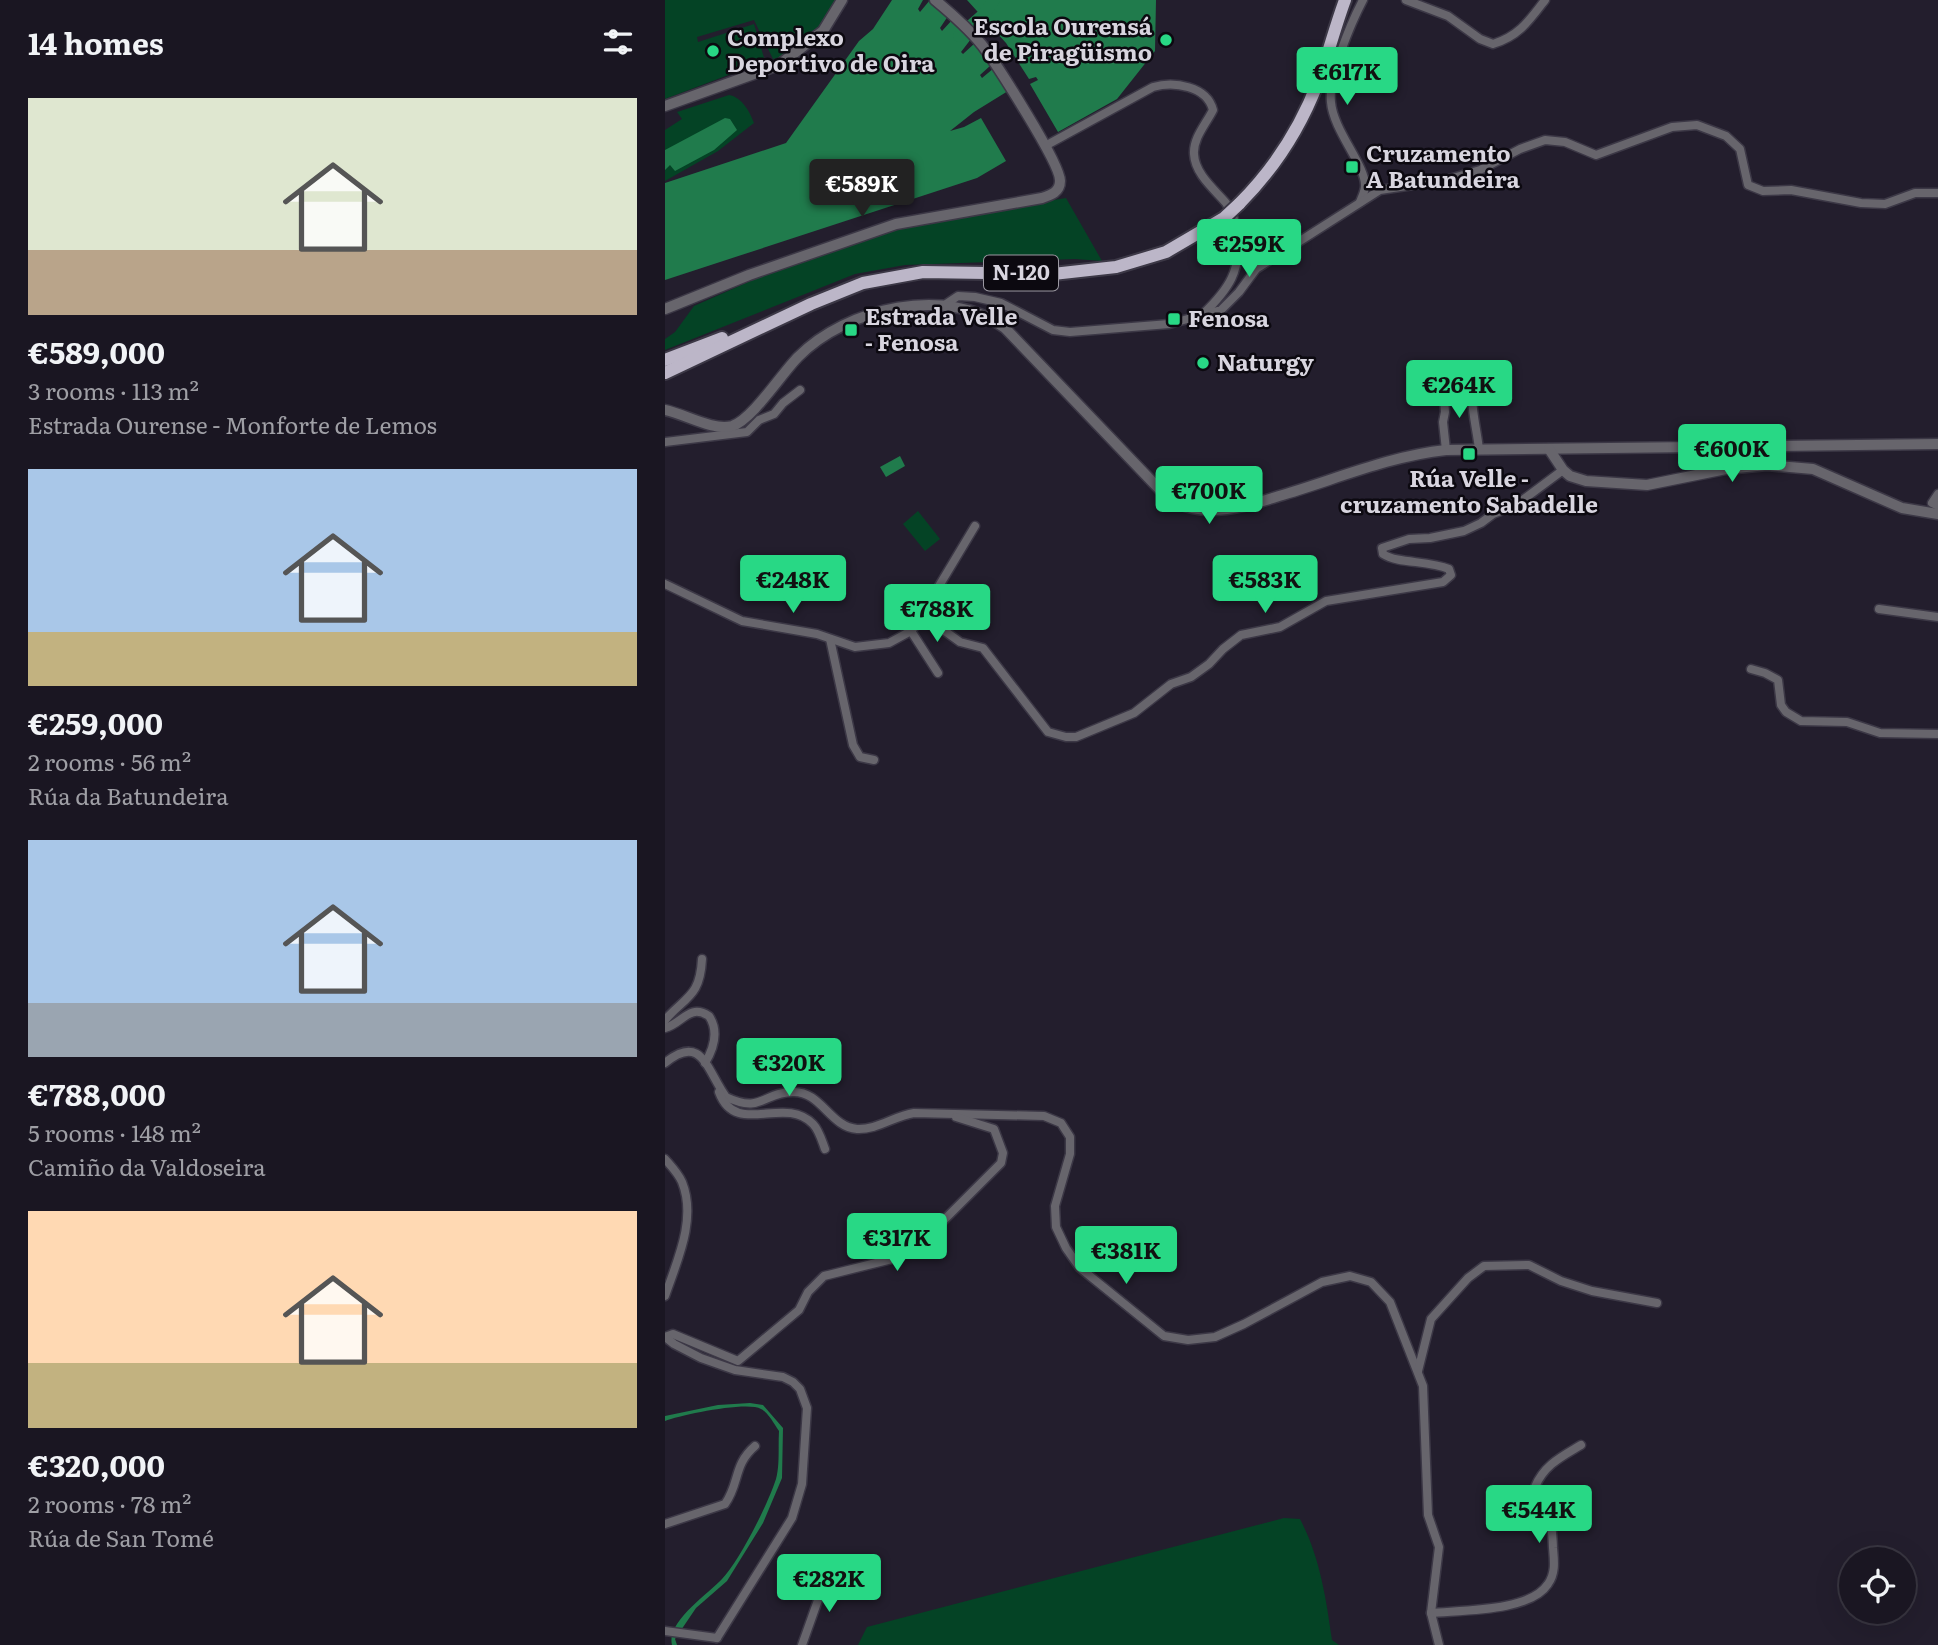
<!DOCTYPE html>
<meta charset="utf-8">
<style>
body{margin:0;font-family:Literata,serif;background:#27232f;color:#f1f3f6;height:100vh;display:flex;flex-direction:column;font-size:26px;white-space:nowrap}
*{box-sizing:border-box;margin:0}
p{font-size:23px;color:#9f9fa5}
.icon{flex:none;width:38px;height:38px;fill:none;stroke:currentColor;stroke-width:2;stroke-linecap:round;stroke-linejoin:round}
.map{position:relative;flex:1;overflow:hidden}
.panel{display:flex;flex-direction:column;background:#1a1622;width:665px}
.panel>*{flex:none}
.buttons{position:absolute;left:1174px;top:1547px;display:grid;gap:14px}
.buttons a{display:grid;place-items:center;width:77px;height:77px;border-radius:50%;background:#1a1622;box-shadow:0 7px 28px #0002,0 0 0 2px #383540;font-size:35px}
.price{position:absolute;translate:-50% -60px;padding:0 16px;border-radius:7px;background:#28d885;color:#111;font-size:23px;line-height:46px;filter:drop-shadow(0 2px 4px #0008)}
.price::after{content:'';position:absolute;left:50%;top:42px;width:21px;height:16px;margin-left:-10px;background:inherit;clip-path:polygon(0 0,100% 0,50% 100%)}
.price.current{background:#222;color:#fff}
ul{padding:0;list-style:none}
li{display:grid;align-content:center;gap:14px;height:371px;padding:0 28px}
li span{display:grid;place-items:center;height:217px;border-radius:0px;color:#555}
li>.icon{margin-inline-start:auto}
span .icon{width:126px;height:126px;fill:#fffc;stroke-width:1}
li b{font-size:30px}
h2{display:flex;justify-content:space-between;align-items:center;height:84px;padding:0 28px;font-size:30px}
main{display:flex;flex:1;min-height:0}
.map>svg:first-child{display:block}
.green{fill:#044325}
.water{fill:#207b4c}
.lines{fill:none;stroke-linecap:round;stroke-linejoin:round}
.river{stroke:#207b4c;stroke-width:12}
.minor-casing{stroke:#3c3846;stroke-width:11}
.tertiary-casing{stroke:#3c3846;stroke-width:13}
.trunk-casing{stroke:#3c3846;stroke-width:16}
.minor{stroke:#67656c;stroke-width:8}
.tertiary{stroke:#67656c;stroke-width:10}
.trunk{stroke:#bcb6c8;stroke-width:12}
.trunk-bridge-casing{stroke:#3c3846;stroke-width:16;stroke-linecap:butt}
.trunk-bridge{stroke:#bcb6c8;stroke-width:12}
.poi-dot{fill:#28d885;stroke:#0c0910;stroke-width:2.5}
.labels{text-anchor:middle;stroke-width:5;stroke-linejoin:round;paint-order:stroke}
.shield{fill:#0c0910;stroke:#9b98a1;stroke-width:2}
.shield-label{font-size:21px;font-weight:bold;fill:#d8d5df}
.poi-label{font-size:23px;font-weight:bold;fill:#d8d5df;stroke:#0c0910;text-anchor:start}
</style>
<main>
<section class="panel">
<h2>14 homes<svg class="icon" aria-label="filters" viewBox="0 0 24 24"><path d="M4 7h16M4 17h16"/><circle cx="9" cy="7" r="2"/><circle cx="15" cy="17" r="2"/></svg></h2>
<ul>
<li><span style="background:linear-gradient(#dfe7d0 70%,#b9a48a 0)"><svg class="icon" aria-label="home" viewBox="0 0 24 24"><path d="M3 11l9-7 9 7M6 9v11h12V9"/></svg></span><div><b>€589,000</b><p>3 rooms · 113 m²</p><p>Estrada Ourense - Monforte de Lemos</p></div></li>
<li><span style="background:linear-gradient(#a9c7e8 75%,#c2b280 0)"><svg class="icon" aria-label="home" viewBox="0 0 24 24"><path d="M3 11l9-7 9 7M6 9v11h12V9"/></svg></span><div><b>€259,000</b><p>2 rooms · 56 m²</p><p>Rúa da Batundeira</p></div></li>
<li><span style="background:linear-gradient(#a9c7e8 75%,#9aa5b1 0)"><svg class="icon" aria-label="home" viewBox="0 0 24 24"><path d="M3 11l9-7 9 7M6 9v11h12V9"/></svg></span><div><b>€788,000</b><p>5 rooms · 148 m²</p><p>Camiño da Valdoseira</p></div></li>
<li><span style="background:linear-gradient(#ffd9b3 70%,#c2b280 0)"><svg class="icon" aria-label="home" viewBox="0 0 24 24"><path d="M3 11l9-7 9 7M6 9v11h12V9"/></svg></span><div><b>€320,000</b><p>2 rooms · 78 m²</p><p>Rúa de San Tomé</p></div></li>
</ul>
</section>
<div class="map">
<svg width="1273" height="1645" viewBox="0 0 1273 1645">
<rect width="100%" height="100%" fill="#231e2d"/>
<g class="green">
<polygon points="0,0 181,0 134,52 108,59 89,20 32,37 33,42 89,24 100,61 0,99"/>
<path d="M64,95C77,97 85,112 89,123L53,151L0,181V130L17,119L12,112Z"/>
<polygon points="401,198 437,261 410,259 240,265 190,274 0,350 0,339 10,332 29,306 162,247 223,227"/>
<polygon points="253,511 275,539 260,551 238,524"/>
<path d="M619,1518L635,1519C655,1557 661,1598 667,1640L674,1645H193L202,1627Z"/>
</g>
<g class="water">
<polygon points="227,0 258,0 253,9 255,12 265,0 283,16 275,28 277,31 288,19 306,39 296,52 298,54 310,43 326,65 315,75 317,78 329,68 343,91 309,112 285,131 299,127 316,118 341,161 312,178 0,280 0,183 121,143 194,41 208,29"/>
<polygon points="302,0 491,0 490,51 452,99 393,132 365,84 373,80 371,77 364,79 341,43"/>
<polygon points="60,118 65,119 72,130 49,150 10,171 5,165 0,170 0,150"/>
<polygon points="235,456 240,466 221,477 215,467"/>
<path d="M85,1403L98,1405L118,1428L117,1478L98,1523L62,1581L31,1608L10,1639L12,1645H7C1,1622 43,1594 57,1579C75,1560 103,1504 111,1479C115,1465 113,1446 114,1431C109,1424 103,1412 96,1409C82,1401 16,1415 0,1421V1416L53,1405Z"/>
</g>
<g class="lines">
<polyline class="river" points="294,36 319,14 329,0"/>
<defs>
<g id="minor">
<path d="M741,0L783,16L815,39L828,44C854,36 864,21 880,0"/>
<path d="M380,146L488,87C509,81 542,86 548,110C541,124 528,138 529,154C530,174 549,189 561,203C568,213 570,222 572,233C577,270 564,289 538,314"/>
<path d="M695,202C697,197 700,191 700,186C701,166 668,130 666,102C663,77 686,23 698,0"/>
<polyline points="278,306 293,296 310,297 336,303 388,330 405,332 504,324 556,310 574,292 591,269 715,190 781,180 815,170 855,149 880,140 900,142 931,155 1007,127 1032,125 1061,136 1075,149 1083,185 1098,191 1126,190 1196,203 1220,204 1250,193 1273,193"/>
<polyline points="0,442 82,432 94,420 109,414 118,403 135,390"/>
<path d="M781,450L778,422L780,412L779,399H807C808,416 812,432 814,449"/>
<polyline points="1273,494 1267,503 1273,506"/>
<polyline points="0,584 77,621 152,634 190,647 224,643 246,631 259,616 259,611 310,526"/>
<polyline points="1214,609 1273,617"/>
<path d="M259,616L295,642L318,648L383,732L401,737H411L469,713L506,684L526,677L544,664L558,649L576,635L615,627L661,601L778,582L786,575L784,569C763,560 733,564 718,554L717,548L744,539L765,538L799,531L816,523L828,514L851,505L898,470"/>
<polyline points="246,631 273,673"/>
<polyline points="165,639 188,745 195,757 209,760"/>
<polyline points="1086,669 1100,673 1113,680 1116,705 1121,712 1136,721 1182,722 1215,733 1273,734"/>
<path d="M0,1020C21,996 35,997 37,959"/>
<path d="M0,1028C17,1024 24,1003 44,1016C54,1031 49,1048 40,1063"/>
<path d="M0,1063C37,1032 42,1071 61,1097C97,1114 98,1092 128,1092C156,1091 165,1127 192,1129C212,1130 229,1116 249,1113L379,1116L396,1123L405,1137V1154L390,1206L391,1227L401,1248L415,1268L499,1336L523,1340L550,1337L579,1324L657,1282L685,1276L706,1282L725,1302L758,1386L763,1515L774,1547L766,1613L774,1645"/>
<path d="M54,1092C71,1138 119,1094 148,1124C154,1130 157,1141 160,1149"/>
<path d="M0,1159C6,1166 13,1173 17,1182C32,1219 12,1261 0,1296"/>
<polyline points="0,1337 8,1334 73,1361 134,1310 143,1292 159,1276 227,1259 257,1242 336,1163 338,1153 329,1129 291,1117"/>
<polyline points="0,1337 9,1344 36,1358 70,1370 118,1377 128,1382 135,1389 142,1408 137,1484 127,1518 52,1638"/>
<polyline points="753,1371 766,1319 803,1278 819,1266 864,1265 896,1281 927,1291 992,1303"/>
<path d="M0,1524L60,1504C75,1483 68,1465 90,1446"/>
<path d="M766,1613C796,1610 865,1612 883,1584C891,1573 889,1560 888,1548C887,1522 885,1509 870,1487C879,1465 896,1457 916,1445"/>
<polyline points="0,1631 52,1638"/>
<polyline points="137,1645 163,1572"/>
</g>
<g id="tertiary">
<polyline points="0,106 114,65 158,31 177,0"/>
<path d="M0,309L84,275L231,224L377,198C386,195 395,192 395,181C396,164 330,62 317,45C303,28 287,14 270,0"/>
<path d="M0,410C20,414 47,431 67,426C87,420 117,373 133,357C181,308 282,284 340,328L500,495C514,506 528,510 545,510C569,510 592,503 614,496C669,480 724,456 781,450L1273,444"/>
<polyline points="884,449 898,470 905,476 921,481 982,485 1061,469 1102,465 1148,469 1237,508 1273,514"/>
</g>
<g id="trunk">
<path d="M574,204C609,169 635,129 653,82C663,55 670,27 680,0"/>
<polyline points="0,360 57,338"/>
<polyline points="0,373 146,304 198,283 258,272 388,274 451,267 501,252 559,218"/>
</g>
</defs>
<use href="#minor" class="minor-casing"/>
<use href="#tertiary" class="tertiary-casing"/>
<use href="#trunk" class="trunk-casing"/>
<use href="#minor" class="minor"/>
<use href="#tertiary" class="tertiary"/>
<use href="#trunk" class="trunk"/>
<defs>
<polyline id="trunk-bridge" points="559,218 574,204"/>
</defs>
<use href="#trunk-bridge" class="trunk-bridge-casing"/>
<use href="#trunk-bridge" class="trunk-bridge"/>
</g>
<g class="poi-dot">
<circle cx="501" cy="40" r="7"/>
<circle cx="48" cy="51" r="7"/>
<rect x="680" y="160" width="14" height="14" rx="3.5"/>
<rect x="502" y="312" width="14" height="14" rx="3.5"/>
<rect x="179" y="323" width="14" height="14" rx="3.5"/>
<circle cx="538" cy="363" r="7"/>
<rect x="797" y="447" width="14" height="14" rx="3.5"/>
</g>
<g class="labels">
<rect class="shield" x="319" y="255.5" width="74" height="35" rx="5"/>
<g class="shield-label">
<text x="356" y="280">N-120</text>
</g>
<g class="poi-label">
<text x="487" y="35" text-anchor="end">Escola Ourensá<tspan x="487" dy="26">de Piragüismo</tspan></text>
<text x="62" y="46">Complexo<tspan x="62" dy="26">Deportivo de Oira</tspan></text>
<text x="701" y="162">Cruzamento<tspan x="701" dy="26">A Batundeira</tspan></text>
<text x="200" y="325">Estrada Velle<tspan x="200" dy="26">- Fenosa</tspan></text>
<text x="523" y="327">Fenosa</text>
<text x="552" y="371">Naturgy</text>
<text x="804" y="487" text-anchor="middle">Rúa Velle -<tspan x="804" dy="26">cruzamento Sabadelle</tspan></text>
</g>
</g>
</svg>
<div class="buttons">
<a><svg class="icon" aria-label="locate" viewBox="0 0 24 24"><circle cx="12" cy="12" r="6"/><path d="M12 2v4M12 18v4M2 12h4M18 12h4"/></svg></a>
</div>
<b class="price" style="left:682px;top:107px">€617K</b>
<b class="price current" style="left:197px;top:219px">€589K</b>
<b class="price" style="left:584px;top:279px">€259K</b>
<b class="price" style="left:794px;top:420px">€264K</b>
<b class="price" style="left:1067px;top:484px">€600K</b>
<b class="price" style="left:544px;top:526px">€700K</b>
<b class="price" style="left:128px;top:615px">€248K</b>
<b class="price" style="left:600px;top:615px">€583K</b>
<b class="price" style="left:272px;top:644px">€788K</b>
<b class="price" style="left:124px;top:1098px">€320K</b>
<b class="price" style="left:232px;top:1273px">€317K</b>
<b class="price" style="left:461px;top:1286px">€381K</b>
<b class="price" style="left:874px;top:1545px">€544K</b>
<b class="price" style="left:164px;top:1614px">€282K</b>
</div>
</main>
